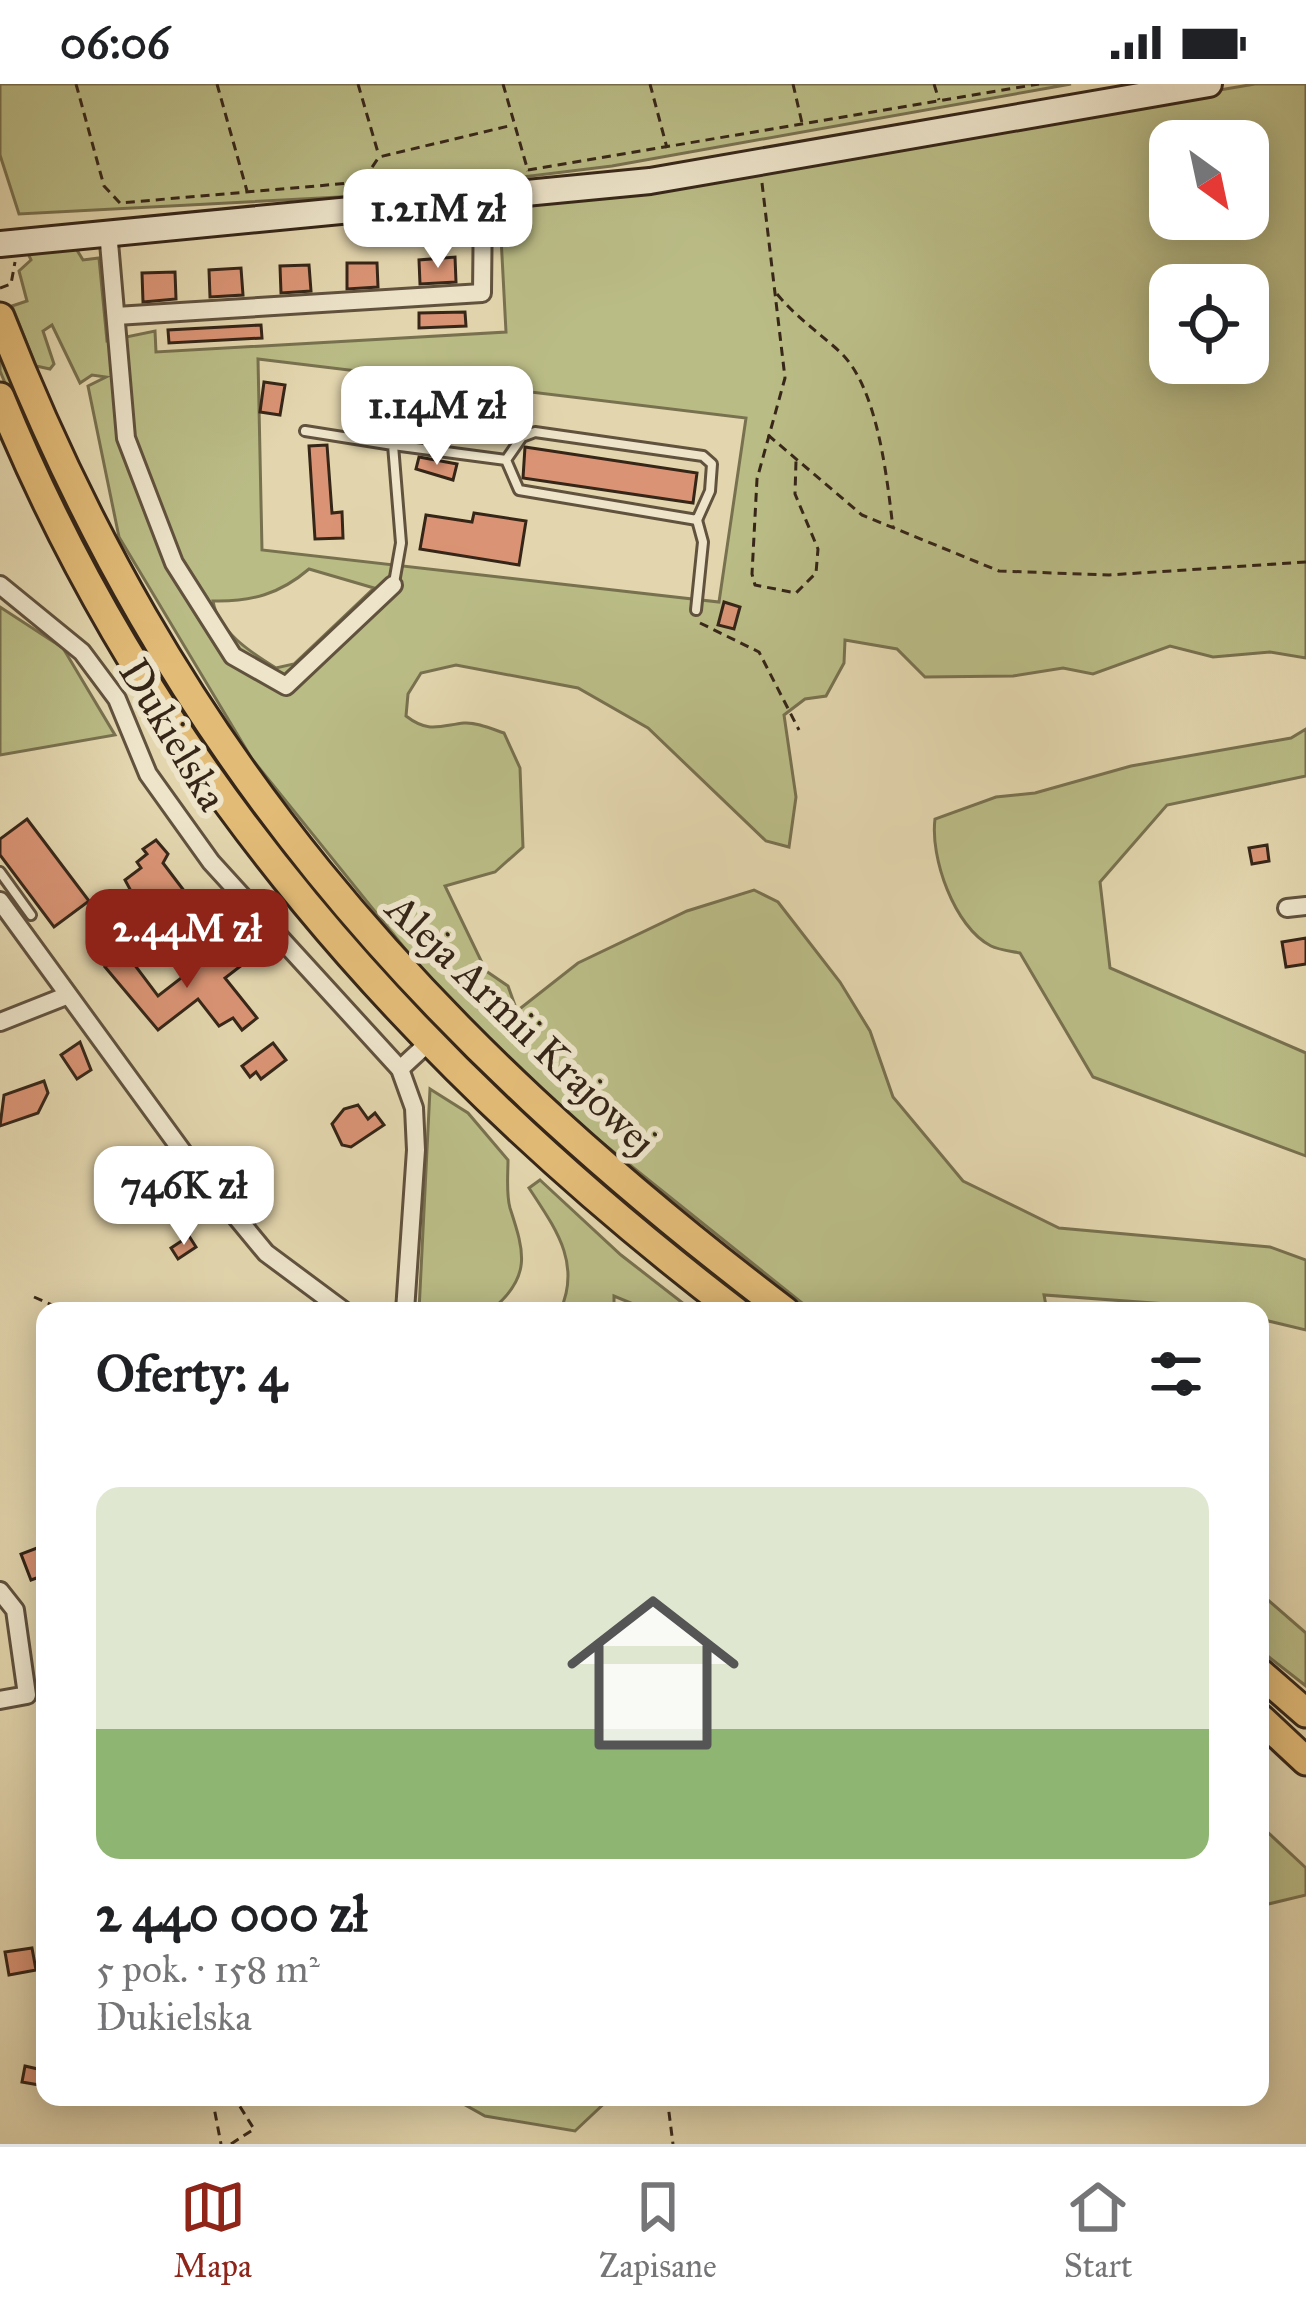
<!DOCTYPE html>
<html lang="pl">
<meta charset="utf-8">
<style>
body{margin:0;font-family:"IM FELL Great Primer",serif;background:#f6f6f6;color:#202124;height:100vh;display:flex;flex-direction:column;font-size:45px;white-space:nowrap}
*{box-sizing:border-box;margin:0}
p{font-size:39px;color:#757577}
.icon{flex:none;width:66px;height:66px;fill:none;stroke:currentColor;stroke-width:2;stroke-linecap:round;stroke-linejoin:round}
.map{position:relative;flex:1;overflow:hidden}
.details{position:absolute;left:36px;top:1218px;width:1233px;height:804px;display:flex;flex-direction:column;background:#fff;border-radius:24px;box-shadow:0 6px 30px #0003}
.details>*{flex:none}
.needle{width:78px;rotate:147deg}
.fabs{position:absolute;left:1149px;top:36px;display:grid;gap:24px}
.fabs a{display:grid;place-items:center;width:120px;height:120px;border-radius:24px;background:#fff;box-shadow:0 6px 30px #0003;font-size:60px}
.price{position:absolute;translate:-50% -102px;padding:0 27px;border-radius:24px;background:#fff;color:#222;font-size:39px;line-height:78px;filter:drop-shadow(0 3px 6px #0008)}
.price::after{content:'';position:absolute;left:50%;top:72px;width:36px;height:27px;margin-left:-18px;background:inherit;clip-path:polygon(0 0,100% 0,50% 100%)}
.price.selected{background:#8f2418;color:#fff}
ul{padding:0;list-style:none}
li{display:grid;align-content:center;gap:24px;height:636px;padding:0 60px}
li span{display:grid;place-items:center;height:372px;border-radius:24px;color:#555}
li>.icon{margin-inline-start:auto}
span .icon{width:216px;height:216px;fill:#fffc;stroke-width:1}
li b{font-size:51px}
h2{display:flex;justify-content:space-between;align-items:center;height:144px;padding:0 60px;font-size:51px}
.status{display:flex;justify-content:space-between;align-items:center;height:84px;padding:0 60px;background:#fff;direction:ltr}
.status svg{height:33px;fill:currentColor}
.menu{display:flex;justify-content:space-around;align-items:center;height:168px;border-top:3px solid #e0e0e0;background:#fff;font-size:33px;color:#757577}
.menu a{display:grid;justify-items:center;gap:6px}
.menu .selected{color:#8f2418}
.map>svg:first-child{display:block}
.green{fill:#babc86;stroke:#78714f;stroke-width:3;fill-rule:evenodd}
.building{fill:#da9475;stroke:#362618;stroke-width:3}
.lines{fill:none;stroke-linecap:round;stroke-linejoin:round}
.lane-casing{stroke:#61523e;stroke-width:14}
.street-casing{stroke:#61523e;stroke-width:22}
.secondary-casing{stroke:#362618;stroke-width:30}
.primary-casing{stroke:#362618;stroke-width:33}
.path{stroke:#362618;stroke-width:3;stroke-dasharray:9 6;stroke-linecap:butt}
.lane{stroke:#ede4ca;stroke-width:8}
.street{stroke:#ede4ca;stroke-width:16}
.secondary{stroke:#ede4ca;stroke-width:24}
.primary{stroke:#e2bb77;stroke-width:27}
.labels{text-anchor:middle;stroke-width:12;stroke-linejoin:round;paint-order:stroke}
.street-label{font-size:42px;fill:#362618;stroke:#ede4ca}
</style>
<div class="status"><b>06:06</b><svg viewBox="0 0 49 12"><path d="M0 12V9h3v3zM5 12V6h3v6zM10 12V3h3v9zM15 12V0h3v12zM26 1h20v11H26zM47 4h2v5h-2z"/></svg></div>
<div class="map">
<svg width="1306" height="2060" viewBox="0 0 1306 2060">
<rect width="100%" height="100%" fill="#e3d6ae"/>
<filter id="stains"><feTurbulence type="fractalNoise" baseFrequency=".00167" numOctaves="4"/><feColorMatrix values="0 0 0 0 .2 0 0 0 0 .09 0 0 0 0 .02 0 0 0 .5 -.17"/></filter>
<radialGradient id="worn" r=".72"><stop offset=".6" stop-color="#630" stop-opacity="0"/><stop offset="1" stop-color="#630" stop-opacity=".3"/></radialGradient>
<g class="green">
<polygon points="0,0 1071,0 612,82 377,111 19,130 0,71"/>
<path d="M1255,0H1306V574L1270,568L1213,573L1170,562L1093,590L1063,584L1013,592L925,593L897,565L845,556L844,579L826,612L805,615L784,631L796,713L789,763L766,757L648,644L578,604L456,581L421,589L408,610L406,632C428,649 439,642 464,639C477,638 492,645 504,649L520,684L523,763L495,788L445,802L486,887L508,902L517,927L578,879L687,827L754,806L778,818L840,898L870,947L893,1013L963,1097L1059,1144L1270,1163L1306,1176V1246L1260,1235V1227L1044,1211L1047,1227H812L565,1029L502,968L435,902L252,675L119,453L88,302L106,293L92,291L80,299L52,241L43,247L54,280L50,285L36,282L12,222L27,217L19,187L31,176L26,165L72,158L83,176L99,174L107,257L155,247L156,268L506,248L500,134L531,122ZM1170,57H1248V135H1170ZM1170,201H1248V279H1170ZM258,275L746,334L719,518L262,466ZM309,485L374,504L294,580L276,584C250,568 218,547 213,517C251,518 280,510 309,485Z"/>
<polygon points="0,259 305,790 429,932 535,1036 770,1227 752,1227 639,1138 457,976 263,753 144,576 32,363 0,287"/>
<polygon points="0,523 63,564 115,651 0,671"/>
<path d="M1306,645V692L1167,721L1100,798L1110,884L1306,969V1072L1093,993L1020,869C1011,867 999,866 991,862C954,843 930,773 935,735L996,713L1035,709L1131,682L1291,654Z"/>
<path d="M430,1005L468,1029L508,1076C508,1091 506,1110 510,1124C524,1167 533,1193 490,1227H419Z"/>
<path d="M540,1096L621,1171L693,1227H650L614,1212V1227H560C582,1179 555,1144 529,1104Z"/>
<polygon points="1260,1509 1306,1549 1306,1602 1260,1566"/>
<polygon points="1260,1741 1306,1784 1306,1811 1260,1822"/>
<polygon points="451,2013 611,2013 575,2047 485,2032"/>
</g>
<g class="building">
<polygon points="455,173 456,198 420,200 419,176"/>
<polygon points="347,179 377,179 378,203 347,205"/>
<polygon points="309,181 311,207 281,209 280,182"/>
<polygon points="241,184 243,211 210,213 209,186"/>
<polygon points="175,188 176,215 143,218 142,189"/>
<polygon points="465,228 466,242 419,244 419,229"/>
<polygon points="261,241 262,254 169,259 168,246"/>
<polygon points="264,298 285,301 280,331 260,328"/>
<polygon points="356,311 380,315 374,348 350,343"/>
<polygon points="327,361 332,429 342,428 343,454 315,455 309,362"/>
<polygon points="525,363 697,389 693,419 523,394"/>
<polygon points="419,373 457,380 453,396 416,385"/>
<polygon points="474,429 526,437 519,481 420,465 426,431 472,438"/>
<polygon points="724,518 740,523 734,545 718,541"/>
<polygon points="27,735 89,817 54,843 0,771 0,755"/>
<polygon points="156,756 168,770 163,779 185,808 176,814 197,841 181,854 160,827 147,837 125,796 141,784 137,778 147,770 143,765"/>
<polygon points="1267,761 1269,777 1252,780 1249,764"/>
<polygon points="1306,854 1306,880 1286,883 1282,858"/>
<polygon points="225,860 242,881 225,894 257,934 242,946 233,934 219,942 198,915 158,946 105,883 125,868 158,912"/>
<polygon points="80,958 91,986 77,995 61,971"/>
<polygon points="273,959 286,976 261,995 256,988 250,993 242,982"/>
<polygon points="44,997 48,1009 38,1029 0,1042 4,1011"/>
<polygon points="358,1021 368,1035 375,1029 384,1041 351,1063 342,1061 332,1040 344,1025"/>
<polygon points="170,1076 179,1089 157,1105 148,1092"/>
<polygon points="189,1152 196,1163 178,1175 171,1164"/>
<polygon points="45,1461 45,1491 31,1496 21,1470"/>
<polygon points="32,1864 36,1886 9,1891 5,1868"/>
<polygon points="25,1982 42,1986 39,2001 22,1998"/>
</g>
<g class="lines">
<defs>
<g id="lane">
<polyline points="305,347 393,361 401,459 394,499"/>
<polyline points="393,361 506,376 519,406 697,436 710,407 712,380 703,372 535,348 522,353 506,376"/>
<polyline points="696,526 703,458 697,436"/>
<polyline points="0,788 31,831"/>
</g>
<g id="street">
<polyline points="108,147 126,354 174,479 233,572 286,602 393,501"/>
<polyline points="116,232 482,209 483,117"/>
<polyline points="0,501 82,568 117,615 148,690 211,778 400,985 414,1024 416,1066 405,1227"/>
<polyline points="0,817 185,1071 266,1169 344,1227"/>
<polyline points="1287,824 1306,822"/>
<polyline points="0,938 66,912"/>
<polyline points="400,985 427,960"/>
<polyline points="0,1507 15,1526 27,1611 0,1616"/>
</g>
<polyline id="secondary" points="0,160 650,97 1209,0"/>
<g id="primary">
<path d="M0,233C170,667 419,948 785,1227"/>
<path d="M0,313C152,687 418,984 735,1227"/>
<polyline points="1260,1589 1306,1629"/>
<polyline points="1260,1634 1306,1677"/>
</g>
</defs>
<use href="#lane" class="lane-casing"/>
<use href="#street" class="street-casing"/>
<use href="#secondary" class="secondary-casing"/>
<use href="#primary" class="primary-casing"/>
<g class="path">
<polyline points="76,0 104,102 120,119 362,98 379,73 513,41"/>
<polyline points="217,0 247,107"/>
<polyline points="358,0 379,72"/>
<polyline points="503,0 528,87"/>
<polyline points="650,0 667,64"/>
<polyline points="793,0 802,39"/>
<polyline points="934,0 939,16"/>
<polyline points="528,86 1039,0"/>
<polyline points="762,99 785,294 757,395 752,490 755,501 796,509 816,489 818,465 795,410 796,377"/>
<polyline points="0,204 11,200 15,178"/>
<path d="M777,210C796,233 818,248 839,267C878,302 887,395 893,444"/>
<polyline points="768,351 862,431 999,487 1109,491 1306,478"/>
<polyline points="700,539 759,568 799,646"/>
<polyline points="34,1213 66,1227"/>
<polyline points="212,2013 221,2060"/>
<polyline points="667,2013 673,2060"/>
<polyline points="231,2060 254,2045 234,2013"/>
</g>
<use href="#lane" class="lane"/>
<use href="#street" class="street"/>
<use href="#secondary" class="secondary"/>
<use href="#primary" class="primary"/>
</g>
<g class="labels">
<g class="street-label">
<text transform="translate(174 650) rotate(59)" y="15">Dukielska</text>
<text transform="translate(522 940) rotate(44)" y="15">Aleja Armii Krajowej</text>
</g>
</g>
<rect width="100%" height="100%" filter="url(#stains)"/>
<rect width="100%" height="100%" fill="url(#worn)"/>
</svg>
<div class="fabs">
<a><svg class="needle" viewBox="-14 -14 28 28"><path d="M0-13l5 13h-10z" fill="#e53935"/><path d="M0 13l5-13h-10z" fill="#757577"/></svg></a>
<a><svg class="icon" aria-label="locate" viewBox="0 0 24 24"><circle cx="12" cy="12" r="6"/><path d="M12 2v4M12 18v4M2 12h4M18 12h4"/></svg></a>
</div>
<b class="price" style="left:438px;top:187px">1.21M zł</b>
<b class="price" style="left:437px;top:384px">1.14M zł</b>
<b class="price selected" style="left:187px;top:907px">2.44M zł</b>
<b class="price" style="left:184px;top:1164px">746K zł</b>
<section class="details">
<h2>Oferty: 4<svg class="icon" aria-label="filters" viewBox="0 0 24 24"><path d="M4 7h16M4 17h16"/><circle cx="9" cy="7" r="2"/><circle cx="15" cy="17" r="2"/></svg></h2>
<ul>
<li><span style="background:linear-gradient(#dfe7d0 65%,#8fb573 0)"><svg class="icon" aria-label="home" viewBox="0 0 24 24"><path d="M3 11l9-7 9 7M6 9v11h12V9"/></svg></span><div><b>2 440 000 zł</b><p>5 pok. · 158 m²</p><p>Dukielska</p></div></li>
</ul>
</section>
</div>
<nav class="menu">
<a class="selected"><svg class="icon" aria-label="map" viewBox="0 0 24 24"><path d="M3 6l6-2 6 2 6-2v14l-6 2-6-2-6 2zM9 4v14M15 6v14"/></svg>Mapa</a>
<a><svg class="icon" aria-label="saved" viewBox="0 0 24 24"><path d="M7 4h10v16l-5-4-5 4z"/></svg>Zapisane</a>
<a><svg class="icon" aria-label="home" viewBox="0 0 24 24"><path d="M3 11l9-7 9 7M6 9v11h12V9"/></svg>Start</a>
</nav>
